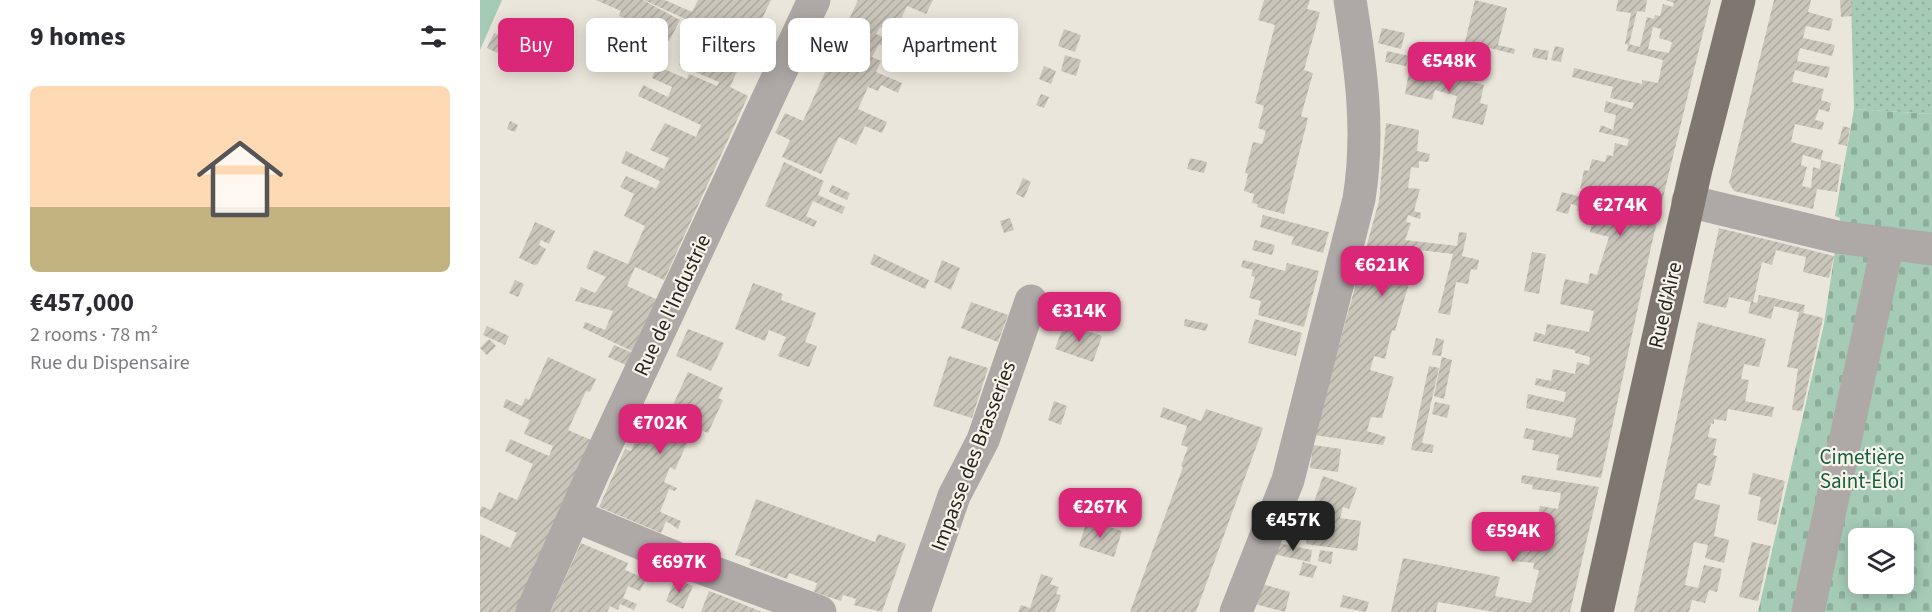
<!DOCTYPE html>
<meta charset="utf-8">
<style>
body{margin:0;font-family:"Source Sans 3",sans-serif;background:#f7f7f7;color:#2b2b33;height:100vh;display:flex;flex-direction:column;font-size:22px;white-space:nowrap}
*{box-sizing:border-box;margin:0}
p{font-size:20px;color:#7c7c81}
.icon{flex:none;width:33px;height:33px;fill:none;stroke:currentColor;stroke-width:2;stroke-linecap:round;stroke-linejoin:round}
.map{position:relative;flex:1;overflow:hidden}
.drawer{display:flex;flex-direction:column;background:#fff;width:480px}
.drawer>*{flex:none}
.hud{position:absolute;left:18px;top:18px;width:570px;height:54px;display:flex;gap:12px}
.tools{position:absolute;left:1368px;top:528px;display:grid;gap:12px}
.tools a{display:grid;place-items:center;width:66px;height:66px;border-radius:9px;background:#fff;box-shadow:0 3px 15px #0003;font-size:30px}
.price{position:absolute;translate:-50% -51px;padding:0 14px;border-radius:12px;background:#db2777;color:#fff;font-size:20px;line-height:39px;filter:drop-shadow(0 2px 3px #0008)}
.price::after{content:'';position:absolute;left:50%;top:36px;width:18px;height:14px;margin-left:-9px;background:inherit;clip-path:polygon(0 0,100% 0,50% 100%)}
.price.active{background:#222;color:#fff}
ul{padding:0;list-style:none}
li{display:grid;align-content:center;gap:12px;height:318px;padding:0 30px}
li+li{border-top:2px solid #e1e1e2}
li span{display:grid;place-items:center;height:186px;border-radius:9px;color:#555}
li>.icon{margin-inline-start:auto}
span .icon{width:108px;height:108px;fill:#fffc;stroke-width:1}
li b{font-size:26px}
h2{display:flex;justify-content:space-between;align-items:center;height:72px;padding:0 30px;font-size:26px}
.tag{padding:0 21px;border-radius:9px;background:#fff;box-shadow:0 3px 15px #0003;font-size:21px;line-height:54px}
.tag.active{background:#db2777;color:#fff}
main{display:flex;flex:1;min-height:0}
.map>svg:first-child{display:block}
.grass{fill:#a5cbb6}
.cemetery{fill:url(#cemetery-stones);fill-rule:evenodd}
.park{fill:url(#park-dots)}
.building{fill:url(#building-hatch);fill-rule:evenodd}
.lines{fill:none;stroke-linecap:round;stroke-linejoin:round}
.minor{stroke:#aea9a6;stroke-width:33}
.major{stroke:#7e7671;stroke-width:33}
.labels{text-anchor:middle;stroke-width:4.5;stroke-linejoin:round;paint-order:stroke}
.street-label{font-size:21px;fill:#272521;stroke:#f8f3e8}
.park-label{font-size:21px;fill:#165f41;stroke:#f8f3e8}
</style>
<main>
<section class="drawer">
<h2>9 homes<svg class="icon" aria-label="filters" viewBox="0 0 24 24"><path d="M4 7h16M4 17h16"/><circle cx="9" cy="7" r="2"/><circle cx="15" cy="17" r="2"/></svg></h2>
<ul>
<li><span style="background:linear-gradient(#ffd9b3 65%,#c2b280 0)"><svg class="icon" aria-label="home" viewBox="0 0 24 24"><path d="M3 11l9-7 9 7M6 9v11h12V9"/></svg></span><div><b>€457,000</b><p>2 rooms · 78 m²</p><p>Rue du Dispensaire</p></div></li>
</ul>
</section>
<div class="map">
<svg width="1452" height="612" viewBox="0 0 1452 612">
<defs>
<pattern id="cemetery-stones" width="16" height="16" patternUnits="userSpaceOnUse" patternTransform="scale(1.5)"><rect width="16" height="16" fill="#a5cbb6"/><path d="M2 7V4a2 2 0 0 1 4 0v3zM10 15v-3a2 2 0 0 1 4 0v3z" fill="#8eae9c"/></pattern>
<pattern id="park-dots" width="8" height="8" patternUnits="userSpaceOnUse" patternTransform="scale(1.5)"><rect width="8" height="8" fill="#a5cbb6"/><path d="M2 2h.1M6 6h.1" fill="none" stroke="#8eae9c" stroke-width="1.8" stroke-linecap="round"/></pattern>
<pattern id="building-hatch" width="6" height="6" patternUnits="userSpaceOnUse" patternTransform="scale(1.5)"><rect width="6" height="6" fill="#cac5ba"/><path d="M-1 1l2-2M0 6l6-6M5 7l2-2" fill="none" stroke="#aea9a0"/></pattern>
</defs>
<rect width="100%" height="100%" fill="#ebe6db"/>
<polygon class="grass" points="0,0 22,0 0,50"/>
<path class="cemetery" d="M1374,109L1452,114V612H1278L1344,324L1360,218L1355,216ZM1378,538H1424V584H1378Z"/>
<polygon class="park" points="1371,0 1452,0 1452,114 1374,109"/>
<g class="building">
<polygon points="116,0 163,0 200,20 189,41 143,20 144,18 139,16 141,11"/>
<polygon points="164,0 185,0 212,12 218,0 291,0 268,48"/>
<polygon points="378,0 453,0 446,14 427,6 414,34 400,27 396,34 419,44 415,53 399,44 392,57 401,61 396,72 422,83 418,93 401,85 398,91 388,87 378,109 407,122 402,133 385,126 376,145 359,137 341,174 302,157 310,140 295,133 305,113 323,121"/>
<polygon points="784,0 830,0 827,9 840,12 824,70 833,73 821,116 828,118 804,214 777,207 778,204 772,203 774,194 764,191 768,174 765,173 773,142 782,144 786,131 778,128 784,106 775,103 795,25 778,20"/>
<polygon points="995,0 1027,8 1018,45 1035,49 1034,54 985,42"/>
<polygon points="1138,0 1167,0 1165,12 1157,11 1149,45 1145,44 1151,13 1136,11"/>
<path d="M1186,0H1231L1171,247L1121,478L1076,470L1079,455L1052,450L1054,440L1043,438L1046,428L1092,438L1096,418L1046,408L1048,394L1084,402L1086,392L1055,385L1056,378L1071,381L1073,369L1095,374L1097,362L1109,365L1110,357L1095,353V350L1053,341L1055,332L1065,335L1067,324L1109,332L1114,311L1080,304L1083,288L1085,279L1108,284L1110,273L1117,275L1129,237L1110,232L1113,218L1101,215L1102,213L1097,211L1098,206L1091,204L1088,214L1076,211L1082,192L1105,198L1106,191L1100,189L1104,170L1109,171L1112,159L1125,162L1127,155L1133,156L1135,143L1147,146L1149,139L1119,132L1121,125L1133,130L1136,115L1124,112L1126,101L1152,109L1154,103L1130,98L1133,87L1092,77L1094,68L1162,84V80L1178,83L1183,60L1147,51L1149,44L1160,47L1167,17L1174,19L1175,15L1180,16L1183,4L1193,7L1194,3ZM1173,27L1181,29L1179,38L1192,42L1189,53L1168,49Z"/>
<polygon points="1294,0 1331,0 1328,12 1353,19 1350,31 1326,26 1323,38 1355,45 1352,56 1320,48 1317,61 1350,67 1347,78 1315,70 1312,82 1344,89 1341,100 1351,103 1349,112 1339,109 1335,120 1344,122 1342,130 1315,124 1311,142 1343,150 1341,160 1323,155 1321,165 1327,167 1322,186 1331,188 1333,167 1340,169 1341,160 1361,165 1357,192 1337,189 1333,209 1254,191 1249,183"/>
<polygon points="1360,0 1371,0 1372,16 1361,17"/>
<polygon points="902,28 925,33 921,49 898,43"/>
<polygon points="584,29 601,35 595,52 578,46"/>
<polygon points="14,33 24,37 17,53 7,48"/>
<polygon points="1075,46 1084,48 1081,62 1071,60"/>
<polygon points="1054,48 1069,51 1067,60 1052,57"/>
<polygon points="220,49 259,67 250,87 268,96 184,280 155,267 147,286 176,299 152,351 103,328 105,322 125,330 133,311 95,301 101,287 115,293 126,277 106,268 114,250 148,264 165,226 144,216 154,194 140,187 146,176 176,189 180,181 141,163 146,151 184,169 189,158 170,150 185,123 216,137 221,125 158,96 163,85 188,97 192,87 172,78 177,66 207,79 209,74 237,86 239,82 199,65 204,54 216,59"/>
<polygon points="907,51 929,56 926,66 905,62"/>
<polygon points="585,55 601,60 596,76 581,71"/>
<polygon points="564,66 576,71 571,84 559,79"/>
<polygon points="930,66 1004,85 1000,103 1008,105 1003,125 972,118 977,96 955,90 952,100 925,94"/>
<polygon points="561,94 569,97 564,108 556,105"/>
<polygon points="30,121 38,125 35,132 27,129"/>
<polygon points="906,123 939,130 937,151 950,154 948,162 939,161 939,168 931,167 928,188 940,189 934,211 941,213 940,219 928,215 926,222 931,223 925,240 977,246 979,232 987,233 982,256 999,260 997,270 991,269 988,284 976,282 970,315 958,313 973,254 931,249 926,270 933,270 915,331 912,330 905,359 894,356 890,370 914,377 902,418 891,417 887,431 906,437 903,445 834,435 899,201"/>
<polygon points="1363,126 1370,128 1367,146 1358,144"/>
<polygon points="710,158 727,162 724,173 707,169"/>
<polygon points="304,162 344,181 338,195 365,207 362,214 333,201 326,216 337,221 334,227 285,206"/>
<polygon points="543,178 551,182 544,198 536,194"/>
<polygon points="352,185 370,193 367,200 349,192"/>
<polygon points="783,215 849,232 843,253 811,244 814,237 780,227"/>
<polygon points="530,218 534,230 524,233 520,221"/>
<polygon points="55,222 75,231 69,244 61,240 59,245 66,249 58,264 54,265 39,258"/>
<polygon points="1239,228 1354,256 1349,278 1323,272 1326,257 1296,250 1292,265 1282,262 1273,302 1277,303 1279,295 1325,305 1323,313 1343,318 1322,411 1312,410 1318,369 1307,367 1319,312 1294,306 1291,319 1268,313 1271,302 1249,297 1246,308 1223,303"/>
<polygon points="775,240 795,245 792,255 772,250"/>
<polygon points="1052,252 1066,254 1059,294 1044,291"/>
<polygon points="394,254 449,280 445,289 390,264"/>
<polygon points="462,260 480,268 471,290 454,282"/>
<polygon points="763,260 805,271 807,263 839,271 824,327 778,315 781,301 769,298 775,277 771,276 773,270 761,267"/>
<polygon points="35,280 44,284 38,297 29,293"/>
<polygon points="273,283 303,294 301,300 336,313 325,342 337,346 329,367 298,356 306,337 289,330 285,341 255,329"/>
<polygon points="491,302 528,315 518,342 481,328"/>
<polygon points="705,319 728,324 726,331 704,326"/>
<polygon points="775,319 822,333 816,356 768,343"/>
<polygon points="1218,322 1286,339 1279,367 1264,364 1261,379 1269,380 1265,401 1294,407 1292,417 1248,409 1246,421 1234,419 1234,424 1231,423 1228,437 1237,439 1233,455 1237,456 1235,465 1230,486 1218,483 1214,499 1240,505 1234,536 1249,540 1244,563 1225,558 1228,545 1214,542 1205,585 1218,588 1224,565 1242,569 1237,592 1229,590 1225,603 1212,600 1209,612 1154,612"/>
<polygon points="584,324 622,336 613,362 575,349"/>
<polygon points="7,326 29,336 25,345 3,335"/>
<polygon points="208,329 244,343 231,371 196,356"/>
<polygon points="956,338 964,340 961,356 952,355"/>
<polygon points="9,339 16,346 7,355 0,348"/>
<polygon points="134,345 151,352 146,365 128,357"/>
<polygon points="469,356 508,368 492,418 453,406"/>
<polygon points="68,357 116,379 110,392 106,391 88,430 111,440 40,612 0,612 0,534 30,548 37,533 0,516 0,510 2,506 11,510 19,492 37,500 53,464 25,451 30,439 69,456 73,446 44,434 50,420 23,407 26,399 42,406 45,398 49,400"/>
<polygon points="962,357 972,360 964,399 954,396"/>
<polygon points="949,366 959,368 942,443 954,445 952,453 931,450"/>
<polygon points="208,372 243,388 238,398 243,400 228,433 214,427 195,470 190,467 184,482 197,488 195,491 189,489 180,512 201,521 198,529 186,521 181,533 119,507 145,449 151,451 170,409 188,416"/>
<polygon points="574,401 587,406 581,425 568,420"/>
<polygon points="955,402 970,405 967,418 952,414"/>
<polygon points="683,407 721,421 726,409 783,428 716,612 650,612 703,467 701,466 708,447 701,445 707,426 680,417"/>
<polygon points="833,445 861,449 858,472 830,468"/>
<polygon points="1273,473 1305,481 1296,525 1277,520 1281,497 1268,494"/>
<polygon points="1042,475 1119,487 1090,612 1014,612 958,602 956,612 911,612 923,558 1020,577 1015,596 1051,603 1059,570 1053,569 1054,563 1033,561 1033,548 1049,552 1051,543 1064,546 1068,532 1037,525 1039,517 1057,521 1060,506 1078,509 1081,493 1052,489 1053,485 1041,483"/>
<polygon points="843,476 877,488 869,509 863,507 860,518 881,521 877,551 826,544 830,514"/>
<polygon points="276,499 395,542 398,534 426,544 402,612 374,605 376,599 363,595 361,601 334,592 337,583 309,573 307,579 269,565 271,560 255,555"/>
<polygon points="607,520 642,531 634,557 599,546"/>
<polygon points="1272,542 1291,546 1278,601 1259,597"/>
<polygon points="101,543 148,563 145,570 166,579 160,591 148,586 143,598 157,604 154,610 140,604 138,610 130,606 127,612 70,612"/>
<polygon points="798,543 832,550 830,562 793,554"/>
<polygon points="840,550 853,552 851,564 838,561"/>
<polygon points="823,562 837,566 833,578 819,575"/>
<polygon points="561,574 573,578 570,584 579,587 576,594 581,595 575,612 538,612 541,605 550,608"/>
<polygon points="195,579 213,586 203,609 186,601"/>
<polygon points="782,584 810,592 805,612 775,604"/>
<polygon points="229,591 240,595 282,612 221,612"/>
<polygon points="863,595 889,602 886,612 860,607"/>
</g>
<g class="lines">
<g class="minor">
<polyline points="1208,201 1357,237 1452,249"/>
<polyline points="95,516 211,564 340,612"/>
<polyline points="52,612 113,473 334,0"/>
<polyline points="434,612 474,496 503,440 551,301"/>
<path d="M756,612L808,480L879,199C890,131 881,68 870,0"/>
<polyline points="1328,612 1408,243"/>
</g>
<polyline class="major" points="1117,612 1216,169 1259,0"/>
</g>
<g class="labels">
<g class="street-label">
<text transform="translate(192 305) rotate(-65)" y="7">Rue de l'Industrie</text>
<text transform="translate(1185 305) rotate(-77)" y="7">Rue d'Aire</text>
<text transform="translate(493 456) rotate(-69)" y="7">Impasse des Brasseries</text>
</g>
<g class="park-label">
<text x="1382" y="464">Cimetière<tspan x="1382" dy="24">Saint-Éloi</tspan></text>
</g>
</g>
</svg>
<div class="tools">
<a><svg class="icon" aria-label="layers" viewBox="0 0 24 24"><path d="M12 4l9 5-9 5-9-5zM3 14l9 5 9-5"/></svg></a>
</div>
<b class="price" style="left:969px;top:93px">€548K</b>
<b class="price" style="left:1140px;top:237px">€274K</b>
<b class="price" style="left:902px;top:297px">€621K</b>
<b class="price" style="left:599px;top:343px">€314K</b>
<b class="price" style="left:180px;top:455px">€702K</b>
<b class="price" style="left:620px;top:539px">€267K</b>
<b class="price active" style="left:813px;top:552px">€457K</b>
<b class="price" style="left:1033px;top:563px">€594K</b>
<b class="price" style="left:199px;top:594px">€697K</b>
<div class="hud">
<a class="tag active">Buy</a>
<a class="tag">Rent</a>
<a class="tag">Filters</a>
<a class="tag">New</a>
<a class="tag">Apartment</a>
</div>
</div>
</main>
